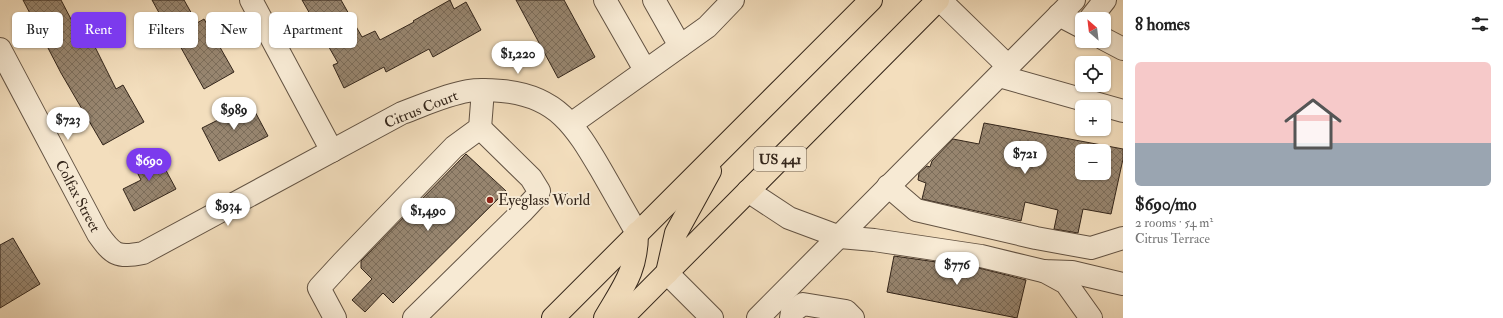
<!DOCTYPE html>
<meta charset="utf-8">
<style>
body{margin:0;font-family:"IM FELL Double Pica",serif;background:#f6f6f6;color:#222;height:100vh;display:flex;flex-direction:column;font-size:15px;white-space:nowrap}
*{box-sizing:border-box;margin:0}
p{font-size:13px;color:#767676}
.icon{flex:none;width:22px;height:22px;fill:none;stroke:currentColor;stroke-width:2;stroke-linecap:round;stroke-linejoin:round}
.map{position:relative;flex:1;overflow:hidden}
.sheet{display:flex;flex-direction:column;background:#fff;width:380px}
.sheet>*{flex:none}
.hud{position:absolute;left:12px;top:12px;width:380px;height:36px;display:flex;gap:8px}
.needle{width:26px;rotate:332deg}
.controls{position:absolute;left:1075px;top:12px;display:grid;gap:8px}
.controls a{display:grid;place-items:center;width:36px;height:36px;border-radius:6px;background:#fff;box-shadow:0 1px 3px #0004;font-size:20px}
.price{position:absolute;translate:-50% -34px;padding:0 9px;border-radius:14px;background:#fff;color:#222;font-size:13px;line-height:26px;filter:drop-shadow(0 1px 2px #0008)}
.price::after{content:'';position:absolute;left:50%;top:24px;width:12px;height:9px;margin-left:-6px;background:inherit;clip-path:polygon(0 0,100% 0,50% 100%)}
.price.on{background:#7c3aed;color:#fff}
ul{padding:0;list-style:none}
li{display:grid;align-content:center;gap:8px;height:212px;padding:0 12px}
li+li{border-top:1px solid #e0e0e0}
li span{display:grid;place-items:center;height:124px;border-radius:6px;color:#555}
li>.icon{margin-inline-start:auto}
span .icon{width:72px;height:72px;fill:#fffc;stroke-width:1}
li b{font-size:17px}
h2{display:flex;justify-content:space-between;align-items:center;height:48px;padding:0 12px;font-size:17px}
.tag{padding:0 14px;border-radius:6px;background:#fff;box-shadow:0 1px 3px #0004;font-size:14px;line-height:36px}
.tag.on{background:#7c3aed;color:#fff}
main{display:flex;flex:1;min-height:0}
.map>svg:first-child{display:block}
.building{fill:url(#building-cross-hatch);stroke:#33251a;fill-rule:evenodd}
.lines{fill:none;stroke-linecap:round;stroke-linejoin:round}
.minor-casing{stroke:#635343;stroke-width:24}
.major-casing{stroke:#33251a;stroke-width:24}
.minor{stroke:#f7ead4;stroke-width:22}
.major{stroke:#f3debd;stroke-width:22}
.poi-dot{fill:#8f2418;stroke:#f7ead4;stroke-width:1.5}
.labels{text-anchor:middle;stroke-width:4;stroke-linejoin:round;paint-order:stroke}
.shield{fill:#f7ead4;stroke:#6e6052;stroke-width:1}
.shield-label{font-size:14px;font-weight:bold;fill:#33251a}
.street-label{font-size:15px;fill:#33251a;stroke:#f7ead4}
.poi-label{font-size:15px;fill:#33251a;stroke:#f7ead4;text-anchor:start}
</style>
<main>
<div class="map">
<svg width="1123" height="318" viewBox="0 0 1123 318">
<defs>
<pattern id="building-cross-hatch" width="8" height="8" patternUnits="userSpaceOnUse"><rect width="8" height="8" fill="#97856f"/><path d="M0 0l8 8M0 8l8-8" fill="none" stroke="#7c6d5a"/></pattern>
</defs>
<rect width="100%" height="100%" fill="#f3debd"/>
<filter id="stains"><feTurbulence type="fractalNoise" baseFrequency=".005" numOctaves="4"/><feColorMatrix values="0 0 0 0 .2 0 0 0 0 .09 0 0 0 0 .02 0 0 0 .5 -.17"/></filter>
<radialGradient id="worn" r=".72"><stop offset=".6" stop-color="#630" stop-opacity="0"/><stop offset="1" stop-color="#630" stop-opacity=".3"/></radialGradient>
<g class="building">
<polygon points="23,0 61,0 72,21 80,17 116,89 123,85 144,122 103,145 61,73"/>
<polygon points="152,0 184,0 197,23 204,19 234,72 204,89 165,19 163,20"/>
<polygon points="302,0 341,0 362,37 375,31 380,40 414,22 413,21 450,0 454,9 466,2 481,30 433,57 429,49 386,72 384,67 344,88 333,65 338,63"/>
<polygon points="516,0 564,0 595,57 558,78"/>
<polygon points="237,104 241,112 252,106 268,136 219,161 202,128 220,119 217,114"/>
<path d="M984,123L1123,149V159L1111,214L1083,209L1078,233L1054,229L1058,210L1025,202L1021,221L922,199L926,183L918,180L919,173L927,166L930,167L932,161L953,139L979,144ZM1082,151H1104V173H1082Z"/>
<polygon points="155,150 176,189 134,211 123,189 141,180 132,162"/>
<polygon points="466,154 506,191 393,303 383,293 365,312 352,300 372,279 361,268 361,261"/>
<polygon points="13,238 40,284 0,308 0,245"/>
<polygon points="894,256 979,268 1026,280 1017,318 887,292"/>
</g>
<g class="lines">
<defs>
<g id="minor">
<polyline points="251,0 332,151"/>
<polyline points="605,0 645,70"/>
<polyline points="654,0 680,46"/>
<polyline points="940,0 1008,66"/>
<polyline points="1059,15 1082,27"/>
<polyline points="1090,19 1105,0"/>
<polyline points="1104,39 1123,49"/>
<path d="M0,49L98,234C113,255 117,258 143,253L402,113C424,105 445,95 468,91C480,89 491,90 502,91C557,96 575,126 601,170C613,191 625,212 637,233"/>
<polyline points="999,76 1123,111"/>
<polyline points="571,124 707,27 733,0"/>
<polyline points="888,186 916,210 1036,238 1091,248 1123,238"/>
<polyline points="748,191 789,218 840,237 874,240 981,256 1043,271 1072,272 1123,284"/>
<polyline points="1044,271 1066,283 1091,318"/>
<polyline points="667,273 712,318"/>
<polyline points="335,318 319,288 342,263 454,147 480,128 483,90"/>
<polyline points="414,318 522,212 536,197 539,191 531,178 480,128"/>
<polyline points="758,318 1074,0"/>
<polyline points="791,318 792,312 803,304 846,311 853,318"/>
</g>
<g id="major">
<polyline points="667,273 676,233 710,171"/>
<polyline points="553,318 871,0"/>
<path d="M605,318C623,287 637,271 637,233"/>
<polyline points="622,318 938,0"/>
</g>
</defs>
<use href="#minor" class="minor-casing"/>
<use href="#major" class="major-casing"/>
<use href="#minor" class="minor"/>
<use href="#major" class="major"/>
</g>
<circle class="poi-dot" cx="490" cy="200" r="4"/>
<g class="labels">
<rect class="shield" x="754" y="147" width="52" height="24" rx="3"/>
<g class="shield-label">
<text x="780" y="164">US 441</text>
</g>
<g class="street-label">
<text transform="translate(421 109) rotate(-22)" y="5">Citrus Court</text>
<text transform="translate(78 196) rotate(62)" y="5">Colfax Street</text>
</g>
<g class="poi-label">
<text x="498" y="205">Eyeglass World</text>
</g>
</g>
<rect width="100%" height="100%" filter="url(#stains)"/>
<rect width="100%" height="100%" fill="url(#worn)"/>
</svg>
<div class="controls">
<a><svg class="needle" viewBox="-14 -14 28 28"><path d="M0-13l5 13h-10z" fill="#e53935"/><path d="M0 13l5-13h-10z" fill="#767676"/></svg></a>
<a><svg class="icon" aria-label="locate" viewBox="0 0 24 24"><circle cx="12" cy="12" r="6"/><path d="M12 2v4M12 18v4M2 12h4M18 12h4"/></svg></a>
<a>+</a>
<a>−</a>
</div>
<b class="price" style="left:518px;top:75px">$1,220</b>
<b class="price" style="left:234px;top:131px">$989</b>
<b class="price" style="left:68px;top:141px">$723</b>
<b class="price" style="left:1025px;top:175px">$721</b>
<b class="price on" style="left:149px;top:182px">$690</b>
<b class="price" style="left:228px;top:227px">$934</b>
<b class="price" style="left:428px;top:232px">$1,490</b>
<b class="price" style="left:957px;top:286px">$776</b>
<div class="hud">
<a class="tag">Buy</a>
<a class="tag on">Rent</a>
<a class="tag">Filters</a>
<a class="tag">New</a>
<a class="tag">Apartment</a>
</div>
</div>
<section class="sheet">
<h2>8 homes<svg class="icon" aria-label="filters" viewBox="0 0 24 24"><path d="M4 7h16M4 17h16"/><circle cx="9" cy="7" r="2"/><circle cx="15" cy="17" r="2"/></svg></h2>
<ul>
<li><span style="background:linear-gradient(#f6c9c9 65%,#9aa5b1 0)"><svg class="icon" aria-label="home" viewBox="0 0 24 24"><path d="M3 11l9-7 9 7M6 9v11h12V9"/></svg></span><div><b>$690/mo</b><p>2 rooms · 54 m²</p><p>Citrus Terrace</p></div></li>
</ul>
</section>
</main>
